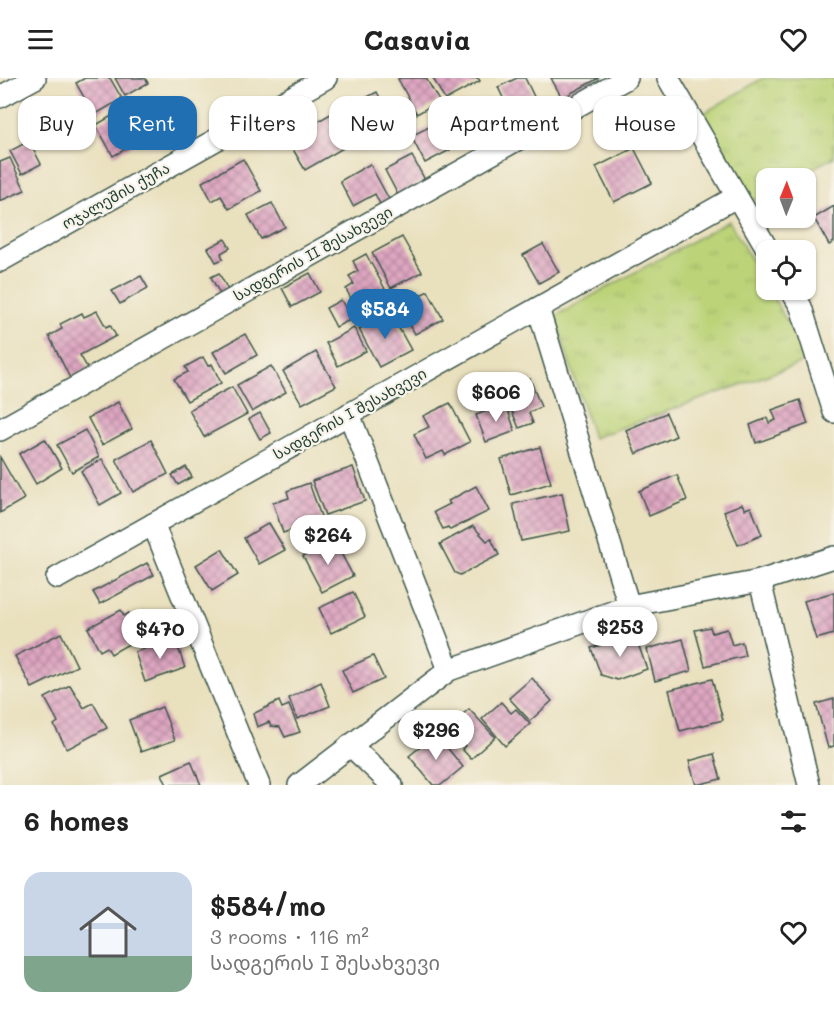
<!DOCTYPE html>
<meta charset="utf-8">
<style>
body{margin:0;font-family:Mali,"Noto Sans Georgian",sans-serif;background:#f6f6f6;color:#222;height:100vh;display:flex;flex-direction:column;font-size:22px;white-space:nowrap}
*{box-sizing:border-box;margin:0}
p{font-size:20px;color:#767676}
.icon{flex:none;width:33px;height:33px;fill:none;stroke:currentColor;stroke-width:2;stroke-linecap:round;stroke-linejoin:round}
.map{position:relative;height:707px;overflow:hidden}
.side{display:flex;flex-direction:column;background:#fff;flex:1}
.side>*{flex:none}
.banner{position:absolute;left:18px;top:18px;width:798px;height:54px;display:flex;gap:12px}
.needle{width:39px;rotate:1deg}
.tools{position:absolute;left:756px;top:90px;display:grid;gap:12px}
.tools a{display:grid;place-items:center;width:60px;height:60px;border-radius:12px;background:#fff;box-shadow:0 2px 4px #0004;font-size:30px}
.price{position:absolute;translate:-50% -51px;padding:0 14px;border-radius:21px;background:#fff;color:#222;font-size:20px;line-height:39px;filter:drop-shadow(0 2px 3px #0008)}
.price::after{content:'';position:absolute;left:50%;top:36px;width:18px;height:14px;margin-left:-9px;background:inherit;clip-path:polygon(0 0,100% 0,50% 100%)}
.price.active{background:#1f6fb2;color:#fff}
ul{padding:0;list-style:none}
li{display:flex;align-items:center;gap:18px;height:150px;padding:0 24px}
li span{display:grid;place-items:center;flex:none;width:168px;height:120px;border-radius:18px;color:#555}
li>.icon{margin-inline-start:auto}
span .icon{width:72px;height:72px;fill:#fffc;stroke-width:1}
li b{font-size:26px}
h2{display:flex;justify-content:space-between;align-items:center;height:72px;padding:0 24px;font-size:26px}
.chip{padding:0 21px;border-radius:18px;background:#fff;box-shadow:0 2px 4px #0004;font-size:21px;line-height:54px}
.chip.active{background:#1f6fb2;color:#fff}
header{display:flex;justify-content:space-between;align-items:center;height:78px;padding:0 24px;background:#fff;font-size:27px;font-weight:800}
.map>svg:first-child{display:block}
.grass{fill:url(#grass-tufts);stroke:#6e8856;stroke-width:1.5}
.building{fill:url(#building-cross-hatch)}
.lines{fill:none;stroke-linecap:round;stroke-linejoin:round}
.minor-casing{stroke:#3d5549;stroke-width:24}
.minor{stroke:#fff;stroke-width:21}
.labels{text-anchor:middle;stroke-width:4.5;stroke-linejoin:round;paint-order:stroke}
.street-label{font-size:15px;fill:#1f3d34;stroke:#f7f3e8}
</style>
<header><svg class="icon" aria-label="menu" viewBox="0 0 24 24"><path d="M4 6h16M4 12h16M4 18h16"/></svg>Casavia<svg class="icon" aria-label="heart" viewBox="0 0 24 24"><path d="M12 20l-8-8c-3-5 5-10 8-4 3-6 11-1 8 4z"/></svg></header>
<div class="map">
<svg width="834" height="707" viewBox="0 0 834 707">
<defs>
<pattern id="grass-tufts" width="24" height="20" patternUnits="userSpaceOnUse" patternTransform="scale(1.5)"><rect width="24" height="20" fill="#bcd378"/><path d="M3 7l-1-3M5 7V3M7 7l1-3M15 17l-1-3M17 17v-4M19 17l1-3" fill="none" stroke="#a1b668"/></pattern>
<pattern id="building-cross-hatch" width="8" height="8" patternUnits="userSpaceOnUse" patternTransform="scale(1.5)"><rect width="8" height="8" fill="#dea6c1"/><path d="M0 0l8 8M0 8l8-8" fill="none" stroke="#b3889e"/></pattern>
</defs>
<rect width="100%" height="100%" fill="#f7f3e8"/>
<filter id="ink" filterUnits="userSpaceOnUse"><feTurbulence type="fractalNoise" baseFrequency=".0167" numOctaves="2"/><feDisplacementMap in="SourceGraphic" scale="12" xChannelSelector="R" yChannelSelector="G"/><feConvolveMatrix kernelMatrix="1 2 1 2 8 2 1 2 1" color-interpolation-filters="sRGB"/></filter>
<filter id="wash" filterUnits="userSpaceOnUse"><feTurbulence type="fractalNoise" baseFrequency=".008" numOctaves="4" result="noise"/><feDisplacementMap in="SourceGraphic" scale="24" xChannelSelector="R" yChannelSelector="G"/><feGaussianBlur stdDeviation="1.35" result="paint"/><feColorMatrix in="noise" values="0 0 0 0 0 0 0 0 0 0 0 0 0 0 0 0 0 1.4 0 .05"/><feComposite in="paint" operator="in"/></filter>
<g filter="url(#wash)">
<rect width="100%" height="100%" fill="#e9e0bd"/>
<g class="grass">
<polygon points="763,0 834,0 834,79 795,100 766,100 766,116 751,124 701,37"/>
<polygon points="729,143 809,282 593,360 555,238"/>
</g>
<g id="blocks">
<g class="building">
<polygon points="85,0 110,0 122,21 94,37 76,5"/>
<polygon points="115,0 145,0 148,5 125,18"/>
<polygon points="401,0 426,0 439,23 417,36 398,1"/>
<polygon points="433,0 478,0 480,3 445,22"/>
<polygon points="517,0 525,0 538,27 512,39 498,9"/>
<polygon points="551,0 599,0 562,20"/>
<polygon points="377,14 394,47 365,62 348,29"/>
<polygon points="127,29 144,61 113,78 96,47"/>
<polygon points="334,34 352,65 305,92 287,61"/>
<polygon points="437,45 450,72 425,85 411,58"/>
<polygon points="29,63 41,86 22,96 10,73"/>
<polygon points="634,70 652,105 614,124 596,89"/>
<polygon points="412,78 425,102 398,117 385,92"/>
<polygon points="10,80 25,112 0,123 0,84"/>
<polygon points="243,81 261,113 229,131 221,118 212,123 202,104"/>
<polygon points="370,86 391,125 382,130 375,116 353,128 340,103"/>
<polygon points="272,125 285,149 261,161 248,137"/>
<polygon points="834,128 834,164 829,167 814,140"/>
<polygon points="402,159 422,194 391,210 372,175"/>
<polygon points="225,161 230,170 221,175 223,181 216,184 208,170"/>
<polygon points="543,166 559,194 539,205 523,177"/>
<polygon points="366,176 385,211 355,228 346,211 354,206 349,198 358,193 353,183"/>
<polygon points="219,195 230,216 222,220 211,199"/>
<polygon points="310,195 320,214 292,229 282,210"/>
<polygon points="141,198 148,210 120,226 112,213"/>
<polygon points="428,213 443,241 415,256 400,228"/>
<polygon points="341,222 352,241 336,249 326,230"/>
<polygon points="97,233 106,249 110,247 116,258 80,277 88,291 70,300 49,258 62,251 60,246 82,235 84,239"/>
<polygon points="390,234 411,272 379,289 359,251"/>
<polygon points="354,250 366,273 338,288 326,265"/>
<polygon points="245,256 257,277 226,295 213,274"/>
<polygon points="316,274 336,308 302,326 283,293"/>
<polygon points="203,279 208,288 212,286 221,305 187,323 174,301 188,294 185,289"/>
<polygon points="271,288 286,314 252,334 237,307"/>
<polygon points="530,301 541,329 529,335 533,345 519,350 503,312"/>
<polygon points="232,309 247,336 204,359 189,332"/>
<polygon points="800,322 808,346 756,365 750,347 767,340 769,345 776,342 772,332"/>
<polygon points="118,324 132,351 102,367 88,340"/>
<polygon points="450,325 470,364 445,377 443,373 426,381 414,356 429,349 423,338"/>
<polygon points="506,326 515,353 486,364 476,337"/>
<polygon points="260,335 271,355 260,361 249,341"/>
<polygon points="666,335 676,358 636,376 626,352"/>
<polygon points="85,352 99,379 72,394 57,367"/>
<polygon points="45,361 62,390 36,406 19,376"/>
<polygon points="151,362 168,396 133,414 116,381"/>
<polygon points="540,369 551,405 511,417 501,381"/>
<polygon points="0,379 24,421 0,435"/>
<polygon points="102,381 121,415 100,427 81,393"/>
<polygon points="186,389 192,399 178,407 172,397"/>
<polygon points="353,389 365,423 325,437 312,403"/>
<polygon points="677,397 687,422 649,438 639,413"/>
<polygon points="309,405 322,441 283,455 273,425 289,420 287,413"/>
<polygon points="476,408 489,433 450,452 448,449 443,451 434,434 450,426 448,423"/>
<polygon points="562,415 570,453 521,463 513,426"/>
<polygon points="742,426 745,431 751,429 762,457 738,467 724,433"/>
<polygon points="269,445 285,472 259,486 244,460"/>
<polygon points="473,448 487,463 491,461 499,477 460,497 455,495 440,466"/>
<polygon points="334,462 353,498 322,514 303,478"/>
<polygon points="222,471 238,497 212,513 196,487"/>
<polygon points="147,485 154,497 100,526 93,514"/>
<polygon points="353,514 365,539 331,555 319,530"/>
<polygon points="834,514 834,556 816,561 804,523"/>
<polygon points="121,532 124,538 129,535 134,544 143,540 150,554 111,576 107,569 100,573 88,550"/>
<polygon points="710,549 712,555 727,551 732,567 742,564 745,578 705,588 695,552"/>
<polygon points="61,555 77,588 32,610 15,578"/>
<polygon points="635,557 647,591 617,602 601,597 591,570"/>
<polygon points="175,560 185,590 145,604 135,574"/>
<polygon points="683,561 691,593 655,603 647,571"/>
<polygon points="373,578 384,601 353,615 342,592"/>
<polygon points="532,600 552,623 530,643 509,620"/>
<polygon points="712,601 723,642 680,653 669,612"/>
<polygon points="321,604 330,628 297,641 289,620"/>
<polygon points="70,607 84,630 93,625 107,650 67,671 54,647 58,644 45,620"/>
<polygon points="834,621 834,668 828,670 816,626"/>
<polygon points="279,623 282,630 289,627 300,654 285,659 280,649 271,648 269,644 257,649 253,636"/>
<polygon points="501,624 511,635 516,631 530,646 505,668 482,641"/>
<polygon points="162,629 175,662 141,674 129,642"/>
<polygon points="469,631 495,659 471,681 462,671 465,668 448,649"/>
<polygon points="436,656 463,689 441,707 433,707 409,678"/>
<polygon points="714,676 721,701 696,707 689,683"/>
<polygon points="191,683 201,707 167,707 162,696"/>
</g>
</g>
</g>
<g filter="url(#ink)">
<use href="#blocks" fill-opacity="0" stroke="#3d5549" stroke-width="1.5"/>
<g class="lines">
<defs>
<g id="minor">
<polyline points="668,0 768,172"/>
<polyline points="0,19 35,0"/>
<polyline points="0,183 326,0"/>
<polyline points="791,212 801,229 834,334"/>
<polyline points="538,230 629,528"/>
<polyline points="349,336 449,592"/>
<polyline points="0,352 627,0"/>
<polyline points="153,446 259,707"/>
<polyline points="57,500 736,119"/>
<polyline points="760,503 809,707"/>
<polyline points="350,667 392,707"/>
<polyline points="299,707 449,592 629,528 760,503 834,479"/>
</g>
</defs>
<use href="#minor" class="minor-casing"/>
<use href="#minor" class="minor"/>
</g>
</g>
<g class="labels">
<g class="street-label">
<text transform="translate(116 118) rotate(-29)" y="5">ოჯალეშის ქუჩა</text>
<text transform="translate(313 176) rotate(-29)" y="5">სადგერის II შესახვევი</text>
<text transform="translate(350 336) rotate(-29)" y="5">სადგერის I შესახვევი</text>
</g>
</g>
</svg>
<div class="tools">
<a><svg class="needle" viewBox="-14 -14 28 28"><path d="M0-13l5 13h-10z" fill="#e53935"/><path d="M0 13l5-13h-10z" fill="#767676"/></svg></a>
<a><svg class="icon" aria-label="locate" viewBox="0 0 24 24"><circle cx="12" cy="12" r="6"/><path d="M12 2v4M12 18v4M2 12h4M18 12h4"/></svg></a>
</div>
<b class="price active" style="left:385px;top:262px">$584</b>
<b class="price" style="left:496px;top:345px">$606</b>
<b class="price" style="left:328px;top:488px">$264</b>
<b class="price" style="left:620px;top:580px">$253</b>
<b class="price" style="left:160px;top:582px">$470</b>
<b class="price" style="left:436px;top:683px">$296</b>
<div class="banner">
<a class="chip">Buy</a>
<a class="chip active">Rent</a>
<a class="chip">Filters</a>
<a class="chip">New</a>
<a class="chip">Apartment</a>
<a class="chip">House</a>
</div>
</div>
<section class="side">
<h2>6 homes<svg class="icon" aria-label="filters" viewBox="0 0 24 24"><path d="M4 7h16M4 17h16"/><circle cx="9" cy="7" r="2"/><circle cx="15" cy="17" r="2"/></svg></h2>
<ul>
<li><span style="background:linear-gradient(#c9d6e8 70%,#7fa58c 0)"><svg class="icon" aria-label="home" viewBox="0 0 24 24"><path d="M3 11l9-7 9 7M6 9v11h12V9"/></svg></span><div><b>$584/mo</b><p>3 rooms · 116 m²</p><p>სადგერის I შესახვევი</p></div><svg class="icon" aria-label="heart" viewBox="0 0 24 24"><path d="M12 20l-8-8c-3-5 5-10 8-4 3-6 11-1 8 4z"/></svg></li>
</ul>
</section>
